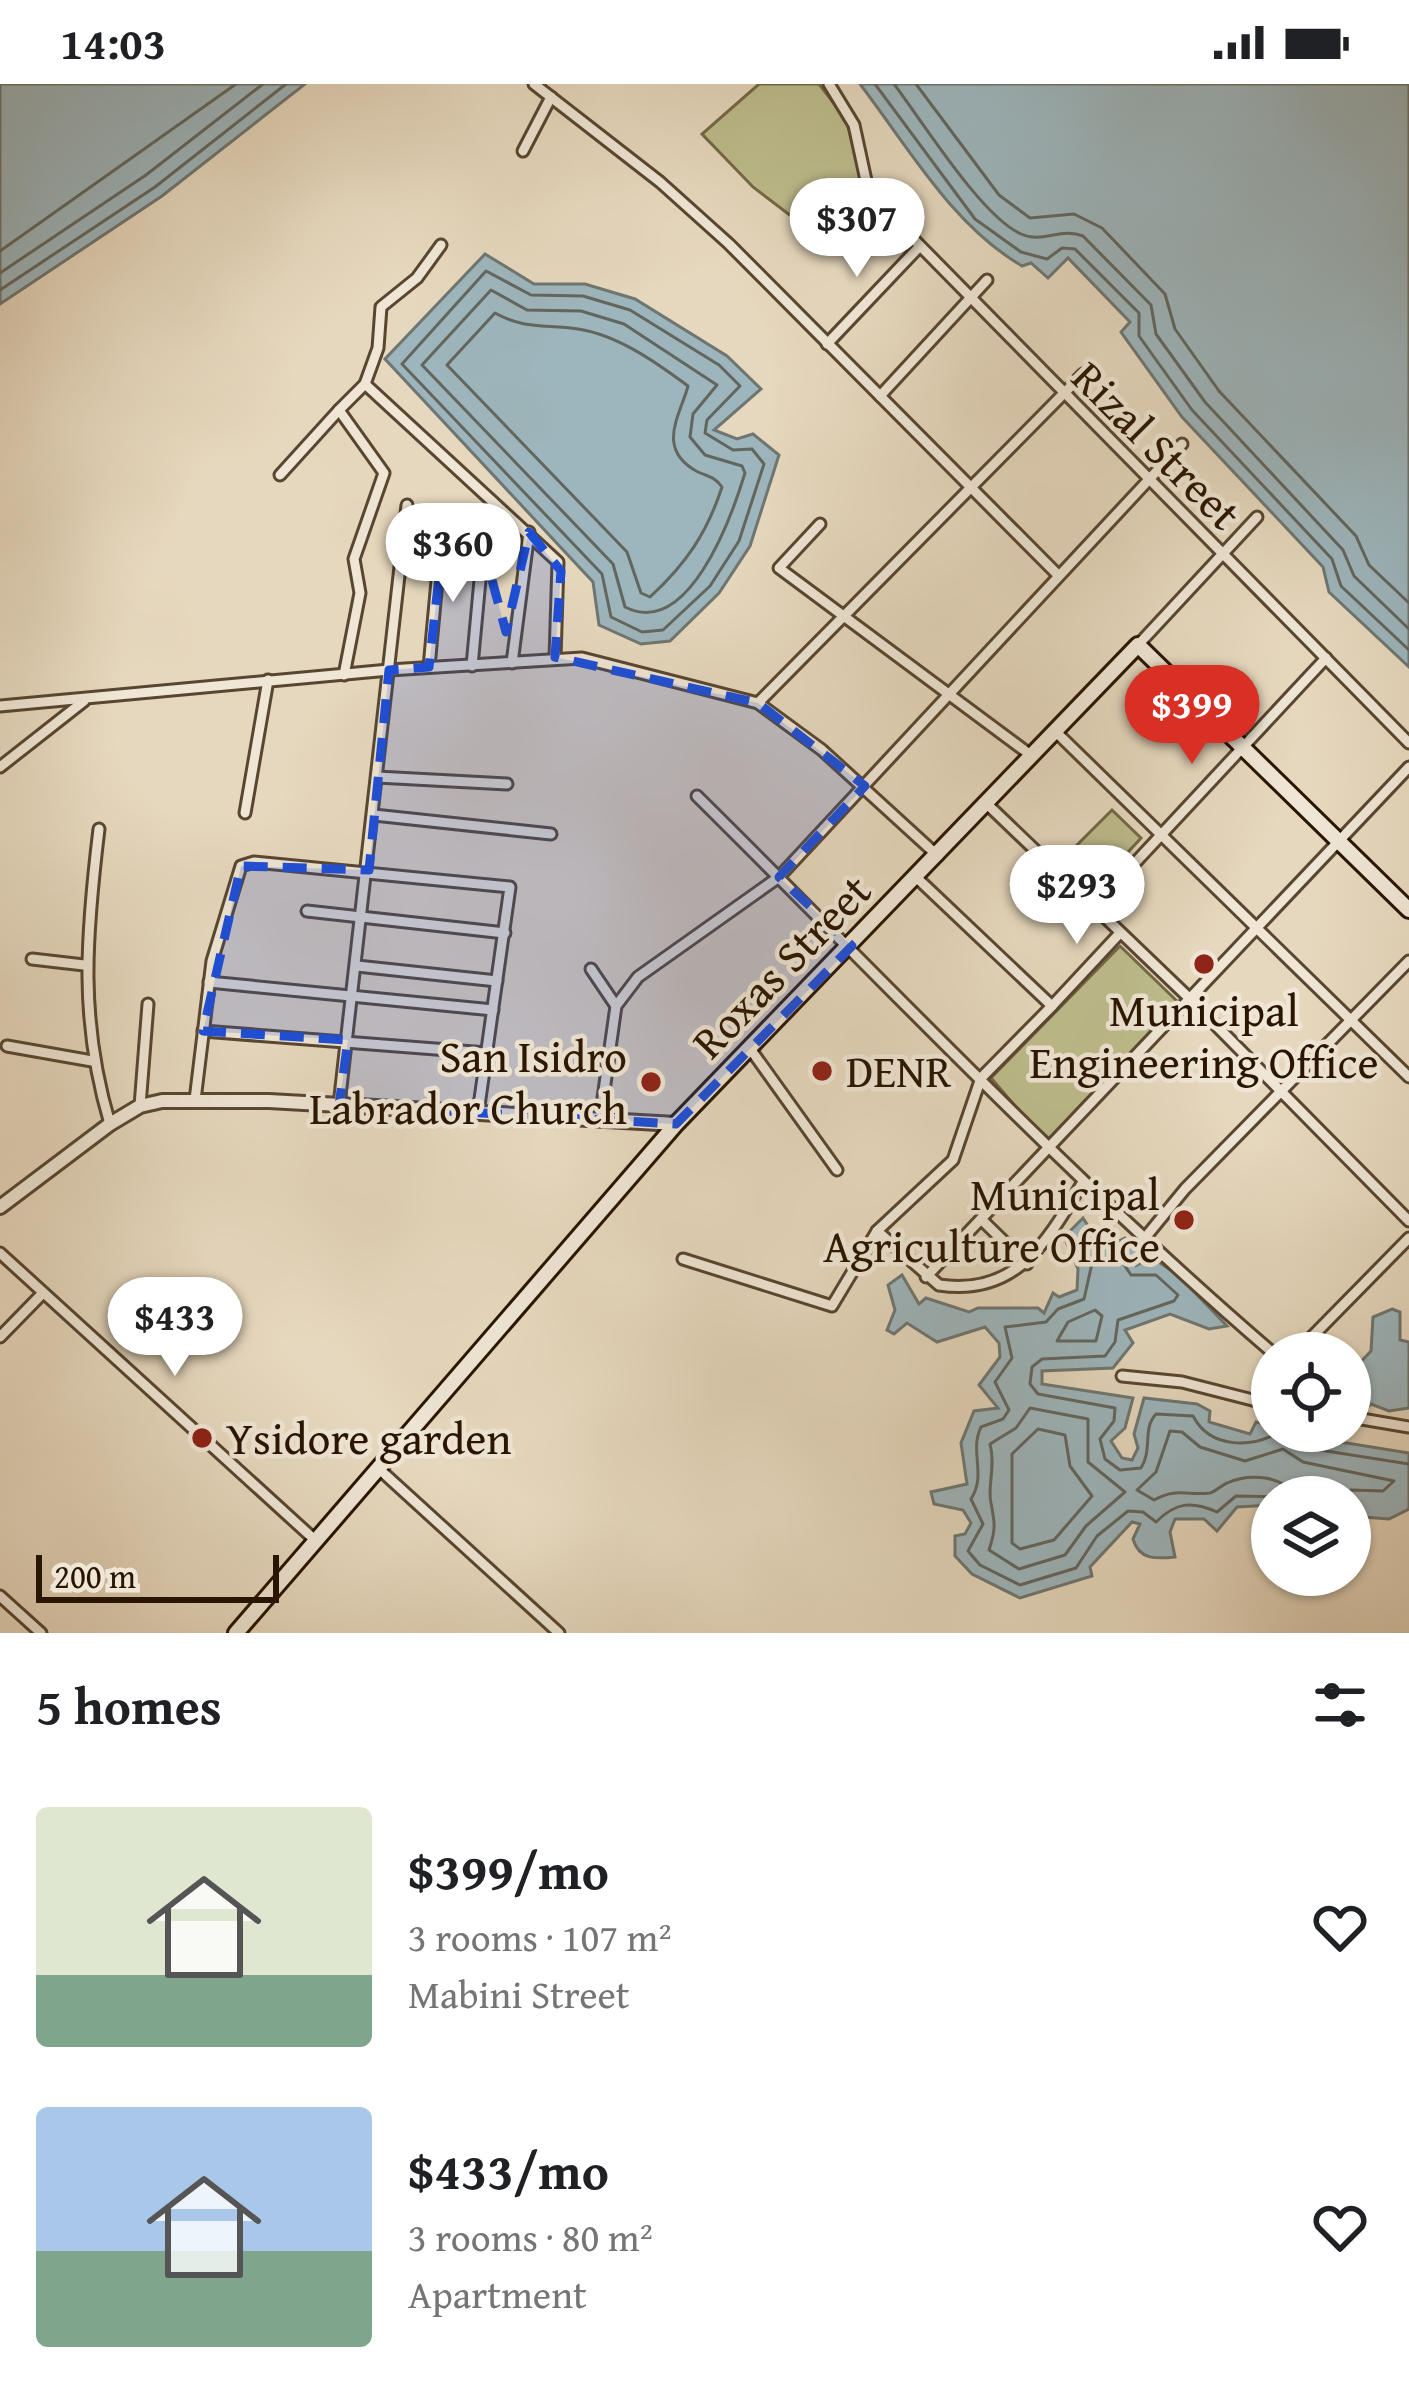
<!DOCTYPE html>
<meta charset="utf-8">
<style>
body{margin:0;font-family:"Gentium Book Plus",serif;background:#f2f2f2;color:#202124;height:100vh;display:flex;flex-direction:column;font-size:45px;white-space:nowrap}
*{box-sizing:border-box;margin:0}
p{font-size:39px;color:#757577}
.icon{flex:none;width:66px;height:66px;fill:none;stroke:currentColor;stroke-width:2;stroke-linecap:round;stroke-linejoin:round}
.map{position:relative;height:1549px;overflow:hidden}
.details{display:flex;flex-direction:column;background:#fff;flex:1}
.details>*{flex:none}
.fabs{position:absolute;left:1251px;top:1248px;display:grid;gap:24px}
.fabs a{display:grid;place-items:center;width:120px;height:120px;border-radius:50%;background:#fff;box-shadow:0 3px 9px #0004;font-size:60px}
.scale{position:absolute;left:36px;bottom:30px;width:243px;box-sizing:border-box;padding-left:12px;border:6px solid #291500;border-top:0;font-size:33px;line-height:42px;white-space:nowrap;color:#291500;-webkit-text-stroke:9px #efe6d5;paint-order:stroke}
.price{position:absolute;translate:-50% -102px;padding:0 27px;border-radius:42px;background:#fff;color:#222;font-size:39px;line-height:78px;filter:drop-shadow(0 3px 6px #0008)}
.price::after{content:'';position:absolute;left:50%;top:72px;width:36px;height:27px;margin-left:-18px;background:inherit;clip-path:polygon(0 0,100% 0,50% 100%)}
.price.on{background:#d93025;color:#fff}
ul{padding:0;list-style:none}
li{display:flex;align-items:center;gap:36px;height:300px;padding:0 36px}
li span{display:grid;place-items:center;flex:none;width:336px;height:240px;border-radius:12px;color:#555}
li>.icon{margin-inline-start:auto}
span .icon{width:144px;height:144px;fill:#fffc;stroke-width:1}
li b{font-size:51px}
h2{display:flex;justify-content:space-between;align-items:center;height:144px;padding:0 36px;font-size:51px}
.status{display:flex;justify-content:space-between;align-items:center;height:84px;padding:0 60px;background:#fff;direction:ltr}
.status svg{height:33px;fill:currentColor}
.map>svg:first-child{display:block}
.green{fill:#bdbc8c;stroke:#736846;stroke-width:3}
.water{fill:#9db6bd;stroke:#6f7671;stroke-width:3}
.lines{fill:none;stroke-linecap:round;stroke-linejoin:round}
.shore{stroke:#63665e;stroke-width:3}
.minor-casing{stroke:#584630;stroke-width:15}
.tertiary-casing{stroke:#584630;stroke-width:18}
.secondary-casing{stroke:#291500;stroke-width:20}
.minor{stroke:#efe6d5;stroke-width:9}
.tertiary{stroke:#efe6d5;stroke-width:12}
.secondary{stroke:#efe6d5;stroke-width:14}
.marked{fill:#1d4ed8;fill-opacity:0.2;stroke:#1d4ed8;stroke-width:9;stroke-dasharray:24 15;stroke-linejoin:round}
.poi-dot{fill:#8f2418;stroke:#efe6d5;stroke-width:4.5}
.labels{text-anchor:middle;stroke-width:9;stroke-linejoin:round;paint-order:stroke}
.street-label{font-size:45px;fill:#291500;stroke:#efe6d5}
.poi-label{font-size:45px;fill:#291500;stroke:#efe6d5;text-anchor:end}
</style>
<div class="status"><b>14:03</b><svg viewBox="0 0 49 12"><path d="M0 12V9h3v3zM5 12V6h3v6zM10 12V3h3v9zM15 12V0h3v12zM26 1h20v11H26zM47 4h2v5h-2z"/></svg></div>
<div class="map">
<svg width="1409" height="1549" viewBox="0 0 1409 1549">
<rect width="100%" height="100%" fill="#e6d8be"/>
<filter id="stains"><feTurbulence type="fractalNoise" baseFrequency=".00167" numOctaves="4"/><feColorMatrix values="0 0 0 0 .2 0 0 0 0 .09 0 0 0 0 .02 0 0 0 .5 -.17"/></filter>
<radialGradient id="worn" r=".72"><stop offset=".6" stop-color="#630" stop-opacity="0"/><stop offset="1" stop-color="#630" stop-opacity=".3"/></radialGradient>
<g class="green">
<polygon points="759,0 819,0 846,35 863,98 812,148 753,103 702,50"/>
<polygon points="1112,726 1141,754 1106,792 1076,762"/>
<polygon points="1120,862 1179,919 1046,1058 991,994"/>
</g>
<g class="water">
<polygon points="0,0 305,0 162,112 0,220"/>
<path d="M860,0H1409V583L1329,508L1323,483L1182,333L1121,248L1130,238L1068,174L1048,194L1031,179L1022,182C952,141 909,64 860,0Z"/>
<polygon points="485,170 534,200 585,200 635,215 727,272 761,305 714,346 737,355 753,350 779,371 750,462 719,509 670,557 641,560 599,541 593,498 385,275"/>
<path d="M1083,1134L1103,1165L1125,1154L1140,1165L1137,1181L1146,1176L1142,1167L1178,1191L1227,1242L1209,1245L1170,1230L1125,1246L1133,1259L1113,1284L1042,1287V1300L1133,1314L1125,1344L1111,1357L1122,1374L1132,1376L1138,1364L1134,1350L1144,1314L1197,1320L1210,1327L1209,1338L1250,1350L1256,1338L1272,1342V1347L1409,1369V1425L1389,1435L1350,1432V1413H1272V1421L1237,1423L1217,1447L1204,1435H1175L1170,1448L1175,1473C1156,1475 1139,1476 1133,1455L1140,1440L1132,1438L1090,1483L1092,1492L1020,1514L972,1490L955,1472V1452L965,1450L971,1439L963,1426L934,1420L931,1408L967,1400L961,1359L974,1327L998,1324L979,1301L1000,1273L999,1259L985,1243L937,1258L907,1239L894,1250L887,1246L895,1226L888,1201L902,1191L919,1220L926,1214L969,1228L978,1224H1038L1044,1229L1053,1209L1059,1213L1077,1206L1078,1185L1064,1153Z"/>
<polygon points="1392,1225 1400,1228 1400,1256 1409,1258 1409,1324 1389,1327 1371,1320 1363,1327 1350,1320 1350,1289 1371,1267 1373,1233"/>
</g>
<g class="lines">
<g class="shore">
<polyline points="875,0 975,135 1021,168 1047,175 1062,164 1075,165 1139,229 1139,252 1192,326 1332,475 1341,502 1409,566"/>
<path d="M894,0C923,38 981,132 1021,150C1043,160 1060,143 1083,152L1151,221L1156,250L1205,318L1343,466L1354,492L1409,545"/>
<polyline points="916,0 999,111 1030,134 1074,130 1102,144 1165,210 1175,245 1219,307 1356,452 1369,481 1409,519"/>
<polyline points="0,167 236,0"/>
<polygon points="486,187 531,211 583,212 630,226 719,281 740,302 707,336 705,349 733,366 752,365 764,380 739,457 710,502 663,546 642,548 611,533 602,490 402,280"/>
<polyline points="0,189 146,91 263,0"/>
<polyline points="0,206 155,103 286,0"/>
<path d="M491,206L527,226L581,227L624,240L717,301L693,330L690,353L705,371L742,382L745,389C731,435 688,555 625,523L613,480L422,281Z"/>
<path d="M495,229C525,246 546,240 578,245C618,251 657,279 688,302C680,332 655,365 698,388C709,393 715,393 722,403C707,449 686,480 650,513L641,509L627,468L447,281Z"/>
<polygon points="1095,1226 1102,1232 1096,1257 1057,1257 1068,1238"/>
<path d="M1030,1324L1088,1335V1378L1125,1408L1086,1442L1065,1471L1019,1485L989,1466C996,1445 995,1440 991,1419C987,1403 996,1383 990,1360L1016,1344Z"/>
<polygon points="1038,1345 1065,1351 1070,1382 1092,1412 1054,1456 1020,1465 1012,1459 1012,1370"/>
<polyline points="1297,1347 1307,1364 1409,1380"/>
<path d="M1279,1413L1236,1412L1217,1428C1191,1416 1175,1419 1156,1438L1143,1428L1128,1427L1097,1452L1076,1484L1020,1501L980,1481L968,1467L983,1440L971,1415C987,1390 969,1368 981,1343L1003,1335L1009,1326L995,1298L1012,1274L1005,1243L1046,1238L1058,1225L1084,1215L1093,1175L1119,1173L1131,1191H1156L1178,1211L1174,1217L1118,1236L1115,1258L1105,1272L1042,1275L1032,1283L1030,1300L1038,1310L1115,1324L1114,1337L1100,1355L1105,1375L1120,1386L1141,1384C1153,1365 1142,1345 1156,1330L1193,1332C1211,1366 1253,1364 1281,1347"/>
<path d="M1297,1413C1283,1391 1249,1389 1227,1399C1222,1401 1215,1408 1210,1409C1188,1412 1177,1403 1154,1416L1137,1406L1156,1388L1170,1347L1182,1348L1200,1363L1245,1377L1283,1365L1303,1378L1394,1397L1383,1407L1351,1406L1333,1413"/>
</g>
<defs>
<g id="minor">
<polyline points="534,0 660,98 729,160 1057,490"/>
<polyline points="829,0 854,41 867,101 877,118 1409,659"/>
<polyline points="523,67 551,13"/>
<polyline points="827,260 919,163"/>
<polyline points="365,300 378,264 381,223 417,194 441,161"/>
<polyline points="880,312 987,196"/>
<polyline points="280,391 339,326"/>
<polyline points="820,440 779,484 1032,672"/>
<polyline points="1138,561 1257,433"/>
<polyline points="512,579 529,448"/>
<polyline points="429,583 441,454 453,445 473,450 483,464 472,582"/>
<polyline points="344,591 360,509 354,475 384,389 339,326 365,300 558,478 555,574"/>
<polyline points="758,619 1083,290"/>
<polyline points="0,622 389,586 582,574 758,619 822,666 938,772"/>
<polyline points="1055,647 1409,993"/>
<polyline points="0,683 84,617"/>
<polyline points="377,693 507,700"/>
<path d="M697,712C887,900 1070,1095 1273,1269"/>
<polyline points="987,720 1187,912 1409,1137"/>
<polyline points="245,729 268,596"/>
<polyline points="374,731 551,750"/>
<path d="M99,745C86,852 79,936 110,1040"/>
<polyline points="917,794 1052,922 1120,849"/>
<polyline points="1093,824 1326,574"/>
<polyline points="307,827 505,849"/>
<polyline points="32,875 84,881"/>
<polyline points="357,882 497,897"/>
<polyline points="591,885 616,922"/>
<polyline points="209,898 493,926"/>
<polyline points="203,947 487,969"/>
<polyline points="7,962 92,977"/>
<polyline points="751,966 837,1086"/>
<polyline points="195,1016 212,877 241,782 254,778 510,803 478,1029"/>
<polyline points="339,1021 407,421"/>
<polyline points="140,1022 148,920"/>
<polyline points="600,1035 616,922 638,893 779,793 1182,360"/>
<polyline points="981,1135 1027,1180"/>
<path d="M877,1147L939,1201C1018,1213 1048,1155 1083,1098"/>
<polyline points="1144,1155 1185,1105 1409,877"/>
<polyline points="0,1169 316,1457"/>
<polyline points="683,1175 832,1222 877,1147 953,1076 981,994 1052,922"/>
<polyline points="926,1193 1409,683"/>
<polyline points="0,1253 42,1210"/>
<polyline points="1296,1269 1409,1154"/>
<polyline points="1122,1292 1182,1298 1272,1321"/>
<polyline points="1350,1333 1409,1343"/>
<polyline points="378,1384 559,1549"/>
<polyline points="0,1512 41,1549"/>
</g>
<polyline id="tertiary" points="0,1123 110,1040 140,1022 162,1017 269,1017 676,1040"/>
<polyline id="secondary" points="236,1549 676,1040 1138,561 1409,826"/>
</defs>
<use href="#minor" class="minor-casing"/>
<use href="#tertiary" class="tertiary-casing"/>
<use href="#secondary" class="secondary-casing"/>
<use href="#minor" class="minor"/>
<use href="#tertiary" class="tertiary"/>
<use href="#secondary" class="secondary"/>
</g>
<path class="marked" d="M444,448L482,459L506,548L529,448L561,487L555,573L758,619L865,702L779,793L852,862L676,1040L339,1021L348,956L203,947L241,782L369,786L389,586L429,583Z"/>
<g class="poi-dot">
<circle cx="1204" cy="880" r="12"/>
<circle cx="822" cy="987" r="12"/>
<circle cx="651" cy="998" r="12"/>
<circle cx="1184" cy="1136" r="12"/>
<circle cx="202" cy="1354" r="12"/>
</g>
<g class="labels">
<g class="street-label">
<text transform="translate(1157 361) rotate(45)" y="16">Rizal Street</text>
<text transform="translate(781 882) rotate(-46)" y="16">Roxas Street</text>
</g>
<g class="poi-label">
<text x="1204" y="942" text-anchor="middle">Municipal<tspan x="1204" dy="52">Engineering Office</tspan></text>
<text x="627" y="988">San Isidro<tspan x="627" dy="52">Labrador Church</tspan></text>
<text x="846" y="1003" text-anchor="start">DENR</text>
<text x="1160" y="1126">Municipal<tspan x="1160" dy="52">Agriculture Office</tspan></text>
<text x="226" y="1370" text-anchor="start">Ysidore garden</text>
</g>
</g>
<rect width="100%" height="100%" filter="url(#stains)"/>
<rect width="100%" height="100%" fill="url(#worn)"/>
</svg>
<div class="fabs">
<a><svg class="icon" aria-label="locate" viewBox="0 0 24 24"><circle cx="12" cy="12" r="6"/><path d="M12 2v4M12 18v4M2 12h4M18 12h4"/></svg></a>
<a><svg class="icon" aria-label="layers" viewBox="0 0 24 24"><path d="M12 4l9 5-9 5-9-5zM3 14l9 5 9-5"/></svg></a>
</div>
<div class="scale">200 m</div>
<b class="price" style="left:857px;top:196px">$307</b>
<b class="price" style="left:453px;top:521px">$360</b>
<b class="price on" style="left:1192px;top:683px">$399</b>
<b class="price" style="left:1077px;top:863px">$293</b>
<b class="price" style="left:175px;top:1295px">$433</b>
</div>
<section class="details">
<h2>5 homes<svg class="icon" aria-label="filters" viewBox="0 0 24 24"><path d="M4 7h16M4 17h16"/><circle cx="9" cy="7" r="2"/><circle cx="15" cy="17" r="2"/></svg></h2>
<ul>
<li><span style="background:linear-gradient(#dfe7d0 70%,#7fa58c 0)"><svg class="icon" aria-label="home" viewBox="0 0 24 24"><path d="M3 11l9-7 9 7M6 9v11h12V9"/></svg></span><div><b>$399/mo</b><p>3 rooms · 107 m²</p><p>Mabini Street</p></div><svg class="icon" aria-label="heart" viewBox="0 0 24 24"><path d="M12 20l-8-8c-3-5 5-10 8-4 3-6 11-1 8 4z"/></svg></li>
<li><span style="background:linear-gradient(#a9c7e8 60%,#7fa58c 0)"><svg class="icon" aria-label="home" viewBox="0 0 24 24"><path d="M3 11l9-7 9 7M6 9v11h12V9"/></svg></span><div><b>$433/mo</b><p>3 rooms · 80 m²</p><p>Apartment</p></div><svg class="icon" aria-label="heart" viewBox="0 0 24 24"><path d="M12 20l-8-8c-3-5 5-10 8-4 3-6 11-1 8 4z"/></svg></li>
</ul>
</section>
